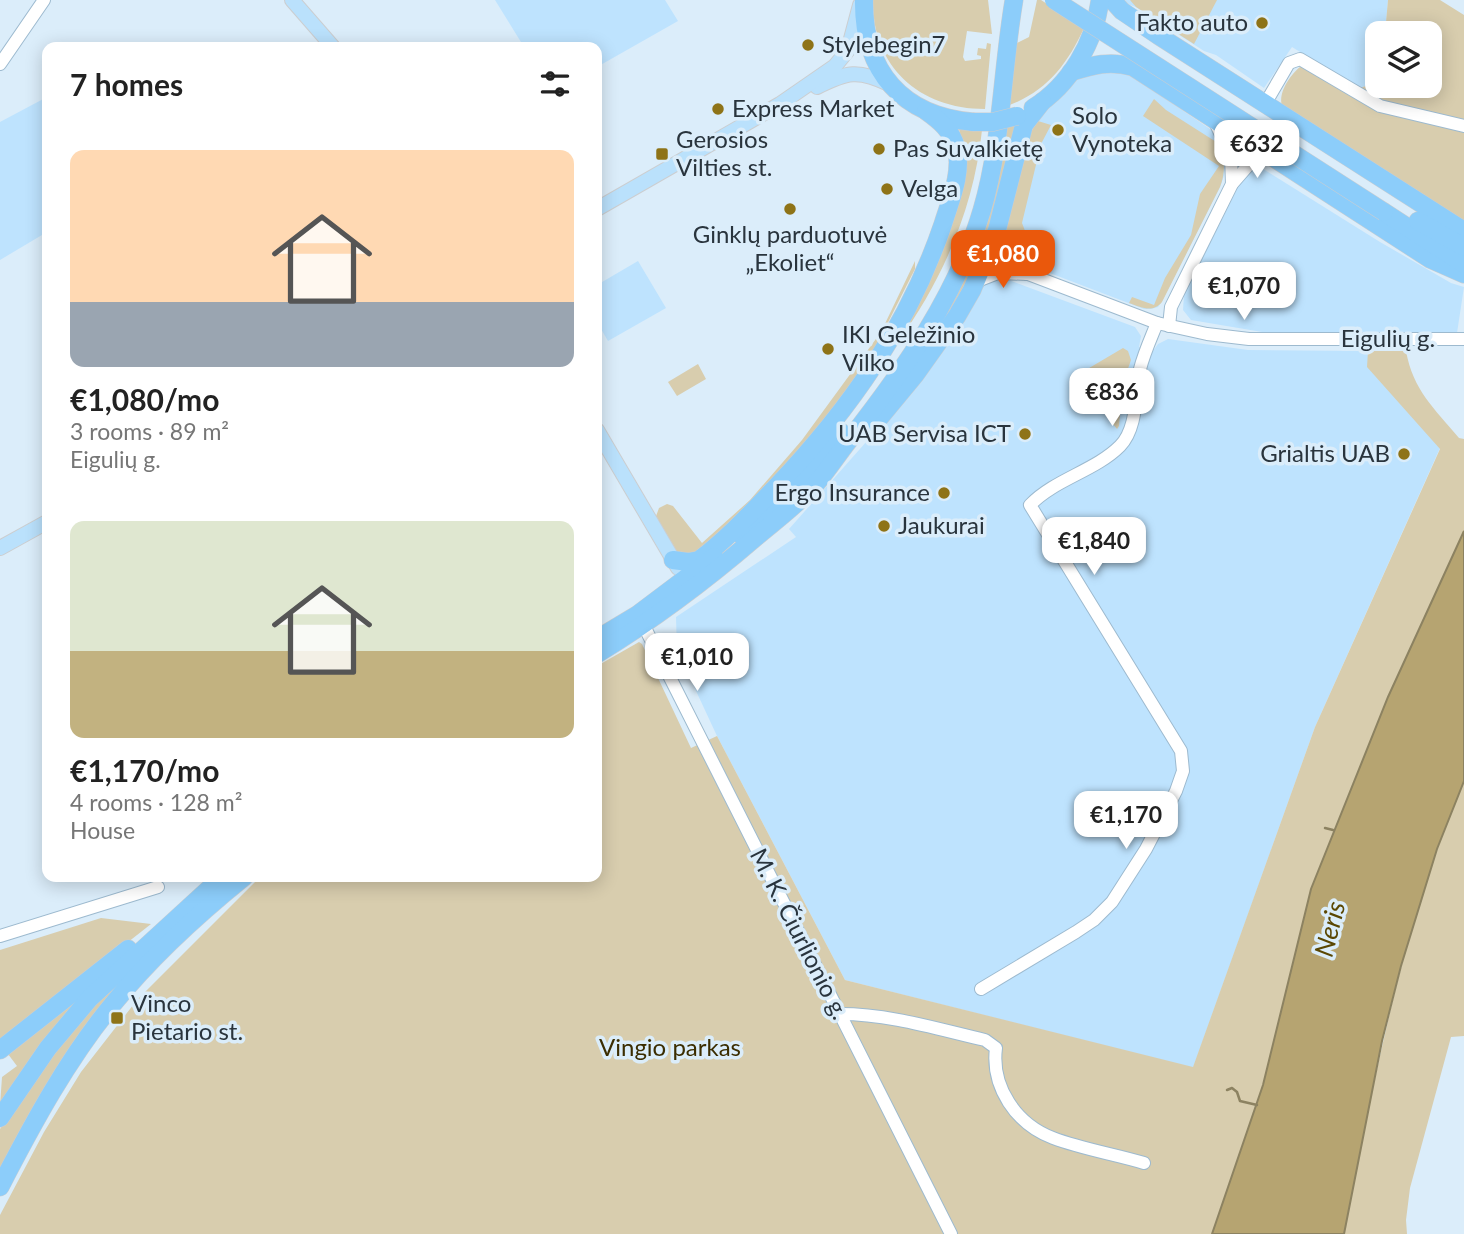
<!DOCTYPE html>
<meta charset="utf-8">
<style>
body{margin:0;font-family:Lato,sans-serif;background:#f2f2f2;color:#222;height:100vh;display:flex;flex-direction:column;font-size:26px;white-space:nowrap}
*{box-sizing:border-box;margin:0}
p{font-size:23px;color:#767676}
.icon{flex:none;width:38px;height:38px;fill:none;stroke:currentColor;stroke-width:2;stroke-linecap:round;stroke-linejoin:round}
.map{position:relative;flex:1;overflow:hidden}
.drawer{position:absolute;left:42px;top:42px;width:560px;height:840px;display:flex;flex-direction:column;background:#fff;border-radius:14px;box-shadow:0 4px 18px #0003}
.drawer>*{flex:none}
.controls{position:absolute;left:1365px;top:21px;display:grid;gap:14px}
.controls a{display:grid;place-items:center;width:77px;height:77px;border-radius:14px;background:#fff;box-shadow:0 4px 18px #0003;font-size:35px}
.price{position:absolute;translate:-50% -60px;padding:0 16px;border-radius:14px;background:#fff;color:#222;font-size:23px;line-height:46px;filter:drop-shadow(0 2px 4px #0008)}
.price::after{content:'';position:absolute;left:50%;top:42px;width:21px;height:16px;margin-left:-10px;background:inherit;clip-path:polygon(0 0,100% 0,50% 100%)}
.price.current{background:#ea580c;color:#fff}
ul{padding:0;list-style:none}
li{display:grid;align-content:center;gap:14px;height:371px;padding:0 28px}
li span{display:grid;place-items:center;height:217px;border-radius:14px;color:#555}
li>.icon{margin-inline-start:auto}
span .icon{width:126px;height:126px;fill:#fffc;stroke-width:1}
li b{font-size:30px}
h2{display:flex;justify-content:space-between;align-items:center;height:84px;padding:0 28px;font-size:30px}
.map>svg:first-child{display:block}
.built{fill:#bee3fe}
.green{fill:#d8cdae}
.water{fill:#b6a471;stroke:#8c8261;stroke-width:2}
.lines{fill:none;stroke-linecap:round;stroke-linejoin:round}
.stream{stroke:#8c8261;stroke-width:2.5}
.minor-casing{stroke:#9dbacf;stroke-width:14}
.major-casing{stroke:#ccced0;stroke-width:16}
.highway-casing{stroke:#ccced0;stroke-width:19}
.minor{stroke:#fff;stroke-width:12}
.major{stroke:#bae1fc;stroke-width:14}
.highway{stroke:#8ccdfa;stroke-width:18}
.highway-bridge-casing{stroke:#ccced0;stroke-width:19;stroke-linecap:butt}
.highway-bridge{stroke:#8ccdfa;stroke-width:18}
.poi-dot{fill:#8e7317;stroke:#dbedfa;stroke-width:2.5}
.labels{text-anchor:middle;stroke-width:7;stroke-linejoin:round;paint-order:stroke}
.poi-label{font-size:24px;fill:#29343d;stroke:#dbedfa;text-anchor:start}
.street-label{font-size:24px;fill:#29343d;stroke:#dbedfa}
.park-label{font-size:24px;fill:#3b2d01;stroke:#dbedfa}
.water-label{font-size:26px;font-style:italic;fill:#5a4703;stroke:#dbedfa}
</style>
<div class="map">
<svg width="1464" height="1234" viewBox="0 0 1464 1234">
<rect width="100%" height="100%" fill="#dbedfa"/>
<g class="built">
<polygon points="495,0 665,0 678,21 597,67 597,47 524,47"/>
<polygon points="1125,0 1388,0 1385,33 1377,33 1377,83 1359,88 1292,47 1264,88 1216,55 1204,51 1136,7 1127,4"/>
<polygon points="1113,68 1142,79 1157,93 1213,131 1221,145 1225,163 1224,176 1220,187 1162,301 1158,307 1151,309 1144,309 1021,262 1003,232 1028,136 1042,116 1073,82 1083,75"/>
<polygon points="47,97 47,232 0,260 0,122"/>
<polygon points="1255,164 1380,242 1451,283 1464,287 1457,333 1268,333 1191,320 1183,310 1184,295 1241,181"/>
<polygon points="638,261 666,308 608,341 597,322 597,285"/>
<polygon points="1006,279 1135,327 1141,336 1139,347 1153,351 1158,344 1168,339 1248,350 1368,351 1368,367 1440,448 1315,727 1193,1068 845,980 717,736 677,650 676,617 796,537 789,529 906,397 979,288 988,281"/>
</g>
<g class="green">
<path d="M873,0H988L992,34L967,31L963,57L965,61L981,59V56L977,55L978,48L986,49L987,43L991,44L985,109C919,109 872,66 873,0Z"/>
<path d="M1037,0H1041L1084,28C1067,65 1046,92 1007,106L1017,43L1029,37Z"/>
<polygon points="1130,0 1217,0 1194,44 1136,7"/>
<polygon points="1388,0 1440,0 1464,15 1464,122 1393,105 1359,88 1377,83 1377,86 1430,86 1430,33 1385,33"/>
<path d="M1300,67H1304L1369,106L1464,132V222L1282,105C1278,93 1290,75 1300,67Z"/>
<path d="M1154,99L1166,110L1221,145C1224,160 1226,172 1220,187L1162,302C1153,313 1142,308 1129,303L1132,297L1154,305L1165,278L1191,235L1200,194L1219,166L1143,116Z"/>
<path d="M1038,121L1051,125L1041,144L1022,223L1034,254L1029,264C1015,260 1003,247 1003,232L1028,136Z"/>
<polygon points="1016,124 989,233 952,314 932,333 1004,128"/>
<path d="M959,129L982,130C974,208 943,279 898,342L963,147Z"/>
<polygon points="915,261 915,269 870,358 813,438 700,556 679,557 655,519 659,508 667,504 673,506 702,543 750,500 802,440 881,332"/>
<polygon points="1123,348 1128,351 1131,360 1123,383 1119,426 1117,429 1095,402 1077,385 1079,374"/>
<path d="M1368,351H1406C1413,390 1434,408 1459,438L1464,439V531L1388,697L1311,889L1263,1086L1212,1234H0V1215L44,1132L81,1072L137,1000L260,877H597V666L639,642L642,644L691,748L717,736L845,980L1193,1067L1315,727L1440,449L1367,367Z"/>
<polygon points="698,364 706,379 677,396 668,382"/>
<path d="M1464,781V1036L1451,1037L1410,1188L1406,1220L1407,1234H1344C1374,1080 1402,926 1464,781Z"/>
<polygon points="230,877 235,877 153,951 0,1176 0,1129 73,1026"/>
<polygon points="101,918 151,924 0,1043 0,950"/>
<polygon points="93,983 0,1106 2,1077 17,1066 8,1054"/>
</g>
<polygon class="water" points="1464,531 1464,781 1437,849 1401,966 1382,1041 1344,1234 1212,1234 1263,1085 1311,889 1388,697"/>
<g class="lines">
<g class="stream">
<polyline points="1325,828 1333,830"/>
<polyline points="1227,1090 1232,1088 1237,1092 1240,1101 1257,1105"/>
</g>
<defs>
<g id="minor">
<polyline points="0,64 44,0"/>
<polyline points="1265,104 1289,63 1300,59 1380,106 1464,126"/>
<polyline points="1215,122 1231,156 1232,184"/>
<polyline points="997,230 1001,248 1027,274"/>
<polyline points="975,286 980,280 998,273 1028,274 1157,323 1207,334 1249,339 1464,339"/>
<polyline points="1169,326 1171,307 1232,184 1253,160 1272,157"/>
<polyline points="644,626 951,1234"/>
<polyline points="0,936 158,887"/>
<path d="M981,989L1076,932L1094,920L1112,902L1146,849L1176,791L1183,771L1181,751L1030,505C1055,479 1095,471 1120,446C1138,428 1135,392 1140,369C1144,353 1151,338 1157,323"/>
<path d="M840,1014C890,1014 937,1029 985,1040L996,1048C991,1087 1016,1124 1053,1138C1082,1149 1114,1154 1144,1163"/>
</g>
<g id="major">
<polyline points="292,0 333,47"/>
<path d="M817,87C847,72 858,69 889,84"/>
<polyline points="597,209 780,104 835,66 848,50 860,5"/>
<polyline points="597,430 678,568"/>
<polyline points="0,548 47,522"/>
</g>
<g id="highway">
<path d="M864,0C863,71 902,116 973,122"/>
<polyline points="1112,0 1122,11 1159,36 1464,231"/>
<path d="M1071,72C1093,65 1110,60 1133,67L1430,259L1464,274"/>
<path d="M1033,108C1070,85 1095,42 1100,0"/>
<polyline points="1384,212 1464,264"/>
<polyline points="1418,221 1464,247"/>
<polyline points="872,427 915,375 957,316 972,290 997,230 1024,125 1042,102"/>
<polyline points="741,535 784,496 841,432"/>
<path d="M673,560L688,562L699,560C727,539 751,513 776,487C850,409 908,327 943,224C950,201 963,172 956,147C951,130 940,121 926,111"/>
<polyline points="597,639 637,615 714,557"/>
<path d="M597,654C653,620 705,581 755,538C775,521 797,505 815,485C827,471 838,454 850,439C904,370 957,295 982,210C1002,142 1002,70 1014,0"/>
<polyline points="0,1050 128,949"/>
<polyline points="0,1118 48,1048 90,998 222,877"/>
<path d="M0,1187C32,1125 68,1058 113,1004C151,957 197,915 244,877"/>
</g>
</defs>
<use href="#minor" class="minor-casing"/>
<use href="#major" class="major-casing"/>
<use href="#highway" class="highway-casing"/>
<use href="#minor" class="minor"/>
<use href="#major" class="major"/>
<use href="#highway" class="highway"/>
<defs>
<g id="highway-bridge">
<polyline points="1054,0 1384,212"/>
<polyline points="973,122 993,122 1017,116"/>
</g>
</defs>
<use href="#highway-bridge" class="highway-bridge-casing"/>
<use href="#highway-bridge" class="highway-bridge"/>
</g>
<g class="poi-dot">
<circle cx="1262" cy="23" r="7"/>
<circle cx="808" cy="45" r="7"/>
<circle cx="718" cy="109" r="7"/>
<circle cx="1058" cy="130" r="7"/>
<circle cx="879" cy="149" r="7"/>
<rect x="655" y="147" width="14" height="14" rx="3.5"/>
<circle cx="887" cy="189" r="7"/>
<circle cx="790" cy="209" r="7"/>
<circle cx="828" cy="349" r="7"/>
<circle cx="1025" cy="434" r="7"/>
<circle cx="1404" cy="454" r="7"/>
<circle cx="944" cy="493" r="7"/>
<circle cx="884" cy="526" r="7"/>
<rect x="110" y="1011" width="14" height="14" rx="3.5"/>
</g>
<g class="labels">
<g class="poi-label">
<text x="1248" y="31" text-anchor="end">Fakto auto</text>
<text x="822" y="53">Stylebegin7</text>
<text x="732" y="117">Express Market</text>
<text x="1072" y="124">Solo<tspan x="1072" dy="28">Vynoteka</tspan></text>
<text x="676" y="148">Gerosios<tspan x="676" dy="28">Vilties st.</tspan></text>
<text x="893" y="157">Pas Suvalkietę</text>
<text x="901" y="197">Velga</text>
<text x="790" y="243" text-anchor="middle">Ginklų parduotuvė<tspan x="790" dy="28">„Ekoliet“</tspan></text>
<text x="842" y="343">IKI Geležinio<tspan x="842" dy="28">Vilko</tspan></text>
<text x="1011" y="442" text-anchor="end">UAB Servisa ICT</text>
<text x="1390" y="462" text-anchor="end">Grialtis UAB</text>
<text x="930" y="501" text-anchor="end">Ergo Insurance</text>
<text x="898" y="534">Jaukurai</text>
<text x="131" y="1012">Vinco<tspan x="131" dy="28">Pietario st.</tspan></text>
</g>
<g class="street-label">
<text x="1388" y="347">Eigulių g.</text>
<text transform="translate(799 934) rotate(63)" y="8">M. K. Čiurlionio g.</text>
</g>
<g class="park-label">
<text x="670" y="1056">Vingio parkas</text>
</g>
<g class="water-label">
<text transform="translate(1330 929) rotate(-76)" y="9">Neris</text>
</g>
</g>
</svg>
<div class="controls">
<a><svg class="icon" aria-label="layers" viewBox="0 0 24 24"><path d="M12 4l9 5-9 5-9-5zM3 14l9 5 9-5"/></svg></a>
</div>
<b class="price" style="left:1257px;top:180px">€632</b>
<b class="price current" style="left:1003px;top:290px">€1,080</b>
<b class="price" style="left:1244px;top:322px">€1,070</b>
<b class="price" style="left:1112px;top:428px">€836</b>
<b class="price" style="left:1094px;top:577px">€1,840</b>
<b class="price" style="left:697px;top:693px">€1,010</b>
<b class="price" style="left:1126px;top:851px">€1,170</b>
<section class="drawer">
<h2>7 homes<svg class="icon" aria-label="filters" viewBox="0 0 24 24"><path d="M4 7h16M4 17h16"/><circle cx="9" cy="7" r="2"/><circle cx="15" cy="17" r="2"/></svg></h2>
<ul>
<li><span style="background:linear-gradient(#ffd9b3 70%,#9aa5b1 0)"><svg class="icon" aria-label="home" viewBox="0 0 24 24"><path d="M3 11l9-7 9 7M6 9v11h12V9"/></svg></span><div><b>€1,080/mo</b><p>3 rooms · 89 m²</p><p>Eigulių g.</p></div></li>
<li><span style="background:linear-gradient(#dfe7d0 60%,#c2b280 0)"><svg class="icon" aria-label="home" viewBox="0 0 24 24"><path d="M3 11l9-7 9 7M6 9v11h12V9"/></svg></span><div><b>€1,170/mo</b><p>4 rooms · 128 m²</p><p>House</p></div></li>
</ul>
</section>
</div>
